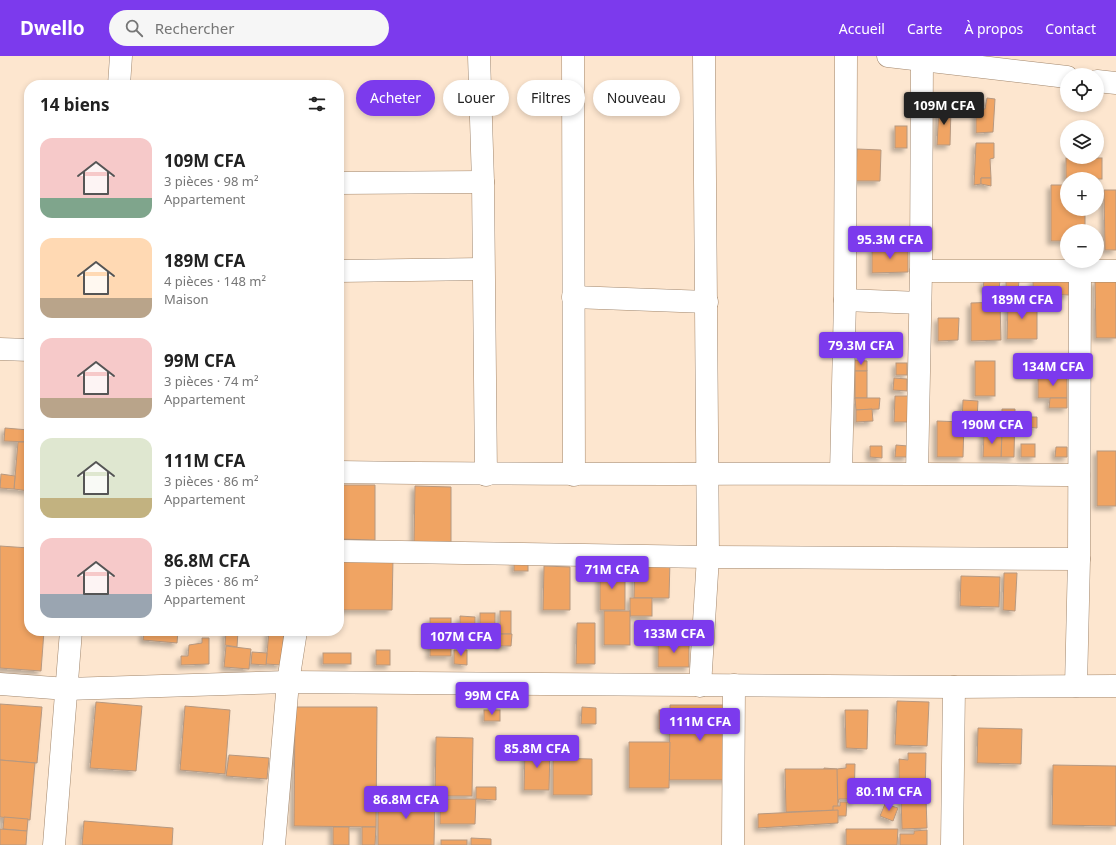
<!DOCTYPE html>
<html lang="fr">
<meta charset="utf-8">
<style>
body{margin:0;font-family:"Noto Sans",sans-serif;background:#f6f6f6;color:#222;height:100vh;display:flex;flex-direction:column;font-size:15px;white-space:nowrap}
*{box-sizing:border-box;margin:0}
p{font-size:13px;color:#767676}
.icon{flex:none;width:22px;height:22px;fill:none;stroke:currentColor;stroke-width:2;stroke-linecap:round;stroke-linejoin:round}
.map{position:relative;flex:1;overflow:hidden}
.sheet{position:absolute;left:24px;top:24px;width:320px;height:556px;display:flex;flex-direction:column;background:#fff;border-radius:16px;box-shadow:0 2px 6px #0003}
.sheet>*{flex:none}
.top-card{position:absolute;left:356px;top:24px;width:380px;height:36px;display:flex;gap:8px}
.fabs{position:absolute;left:1060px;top:12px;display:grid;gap:8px}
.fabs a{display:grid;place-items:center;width:44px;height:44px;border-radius:50%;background:#fff;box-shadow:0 2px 6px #0003;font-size:20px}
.price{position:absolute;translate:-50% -34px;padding:0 9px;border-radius:4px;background:#7c3aed;color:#fff;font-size:13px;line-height:26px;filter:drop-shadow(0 1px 2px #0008)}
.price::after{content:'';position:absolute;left:50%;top:24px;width:12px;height:9px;margin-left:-6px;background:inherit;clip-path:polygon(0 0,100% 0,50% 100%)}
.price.selected{background:#222;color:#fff}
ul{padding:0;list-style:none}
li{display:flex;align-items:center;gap:12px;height:100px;padding:0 16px}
li span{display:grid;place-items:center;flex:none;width:112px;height:80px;border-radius:12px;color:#555}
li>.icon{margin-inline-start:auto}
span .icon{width:48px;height:48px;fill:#fffc;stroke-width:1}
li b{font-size:17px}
h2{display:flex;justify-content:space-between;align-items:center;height:48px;padding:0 16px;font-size:17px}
.pill{padding:0 14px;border-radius:18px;background:#fff;box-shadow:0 2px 6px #0003;font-size:14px;line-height:36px}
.pill.selected{background:#7c3aed;color:#fff}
header{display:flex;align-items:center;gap:24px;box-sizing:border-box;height:56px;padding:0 20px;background:#7c3aed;color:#fff}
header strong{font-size:19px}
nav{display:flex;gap:22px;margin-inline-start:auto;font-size:14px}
.search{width:280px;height:36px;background:#f6f6f6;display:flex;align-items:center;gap:10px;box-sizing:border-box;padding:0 14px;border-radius:22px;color:#767676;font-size:15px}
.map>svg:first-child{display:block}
.building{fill:#f0a463;stroke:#b69880;filter:url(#shadow)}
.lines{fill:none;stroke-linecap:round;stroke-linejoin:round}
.minor-casing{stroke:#a2876d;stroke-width:23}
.minor{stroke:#fff;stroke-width:22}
</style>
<header>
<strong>Dwello</strong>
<div class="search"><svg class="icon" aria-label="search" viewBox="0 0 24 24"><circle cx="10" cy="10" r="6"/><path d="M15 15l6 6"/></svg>Rechercher</div>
<nav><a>Accueil</a><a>Carte</a><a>À propos</a><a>Contact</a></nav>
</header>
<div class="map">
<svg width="1116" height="789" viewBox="0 0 1116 789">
<defs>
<filter id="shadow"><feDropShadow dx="-3.5" dy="3.5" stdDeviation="2" flood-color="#0004"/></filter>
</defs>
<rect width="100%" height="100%" fill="#fde6cf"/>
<g class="building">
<polygon points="987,42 995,43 993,76 976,77 976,54 985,53"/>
<polygon points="939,51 951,52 950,89 937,89"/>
<rect x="895" y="70" width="12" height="22"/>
<polygon points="976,87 994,87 994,102 990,103 991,122 981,122 981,128 974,129"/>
<polygon points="857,93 881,94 880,125 856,125"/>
<rect x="1066" y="102" width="36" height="21"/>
<polygon points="981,122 991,122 991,130 981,128"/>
<polygon points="1051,129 1067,129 1067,153 1085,153 1085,175 1067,175 1067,185 1051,185"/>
<polygon points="1104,134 1116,134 1116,194 1105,194"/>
<polygon points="908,192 908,216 872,217 872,193"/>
<polygon points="984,224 1000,225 999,233 983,233"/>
<polygon points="1033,224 1069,224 1069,239 1033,238"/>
<polygon points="1116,224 1116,282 1096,282 1095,225"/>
<polygon points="1006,225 1019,225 1018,234 1006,234"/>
<polygon points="1008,245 1037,246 1037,283 1007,283"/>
<polygon points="1000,246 1001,284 971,285 971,247"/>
<polygon points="938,262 959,262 958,284 938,285"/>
<polygon points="855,304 867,305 867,315 855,315"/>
<rect x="975" y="305" width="20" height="35"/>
<rect x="896" y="307" width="11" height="12"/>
<rect x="855" y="315" width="12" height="27"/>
<polygon points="1058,318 1067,318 1067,342 1038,342 1038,321 1058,321"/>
<polygon points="894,322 907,323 907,335 893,334"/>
<polygon points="895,340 908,340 908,366 894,366"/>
<polygon points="855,342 880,342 879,353 856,354"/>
<polygon points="1050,342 1067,342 1067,352 1049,352"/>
<polygon points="963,344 978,345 977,364 962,363"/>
<polygon points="872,353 873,365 856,366 856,354"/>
<polygon points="1002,353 1015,353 1014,401 1001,401"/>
<polygon points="1026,361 1037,361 1037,372 1025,371"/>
<polygon points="984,363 1002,363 1002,377 984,376"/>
<polygon points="937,365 964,366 963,401 937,401"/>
<polygon points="5,372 29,374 29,386 4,385"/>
<polygon points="984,376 1002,377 1001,401 983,401"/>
<polygon points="18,386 29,386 29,435 14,433"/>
<rect x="1021" y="388" width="14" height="13"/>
<polygon points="896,389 908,390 907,401 895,401"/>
<polygon points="870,390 882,390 882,402 870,401"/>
<polygon points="1056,391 1067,391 1067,401 1055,401"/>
<rect x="1097" y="395" width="19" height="55"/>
<polygon points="1,418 15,420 14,433 0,432"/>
<polygon points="339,429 375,429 375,484 339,483"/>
<polygon points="415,430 451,431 451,486 414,486"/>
<polygon points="0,490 29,492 29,575 44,575 41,615 0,612"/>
<polygon points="339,502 393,502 392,554 339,554"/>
<polygon points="635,504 670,505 669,542 634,542"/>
<rect x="514" y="505" width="14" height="10"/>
<polygon points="544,510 570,511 570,554 543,554"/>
<rect x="600" y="514" width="25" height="40"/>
<polygon points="1004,517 1017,517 1015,555 1003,554"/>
<polygon points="961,520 1000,521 999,551 960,550"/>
<rect x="630" y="542" width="22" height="18"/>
<rect x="500" y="555" width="11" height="23"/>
<rect x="604" y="555" width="26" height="34"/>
<rect x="480" y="557" width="15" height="11"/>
<polygon points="460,560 475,561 475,586 460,586"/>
<rect x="430" y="562" width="21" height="38"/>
<polygon points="577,567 595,567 595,608 576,608"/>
<polygon points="144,575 178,575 177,587 143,584"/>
<polygon points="226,575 238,575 237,591 225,589"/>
<polygon points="269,575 284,575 281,609 266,608"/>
<polygon points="500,578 512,578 511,590 500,590"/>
<polygon points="202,582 209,582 209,608 181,609 181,600 188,600 189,589 202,587"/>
<rect x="658" y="584" width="31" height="27"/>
<polygon points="226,590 251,593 249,613 224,611"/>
<rect x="376" y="594" width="14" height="15"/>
<polygon points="454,594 467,594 467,609 454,608"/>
<polygon points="252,596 267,597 266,609 251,608"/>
<rect x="323" y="597" width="28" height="11"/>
<polygon points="897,645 929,646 927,690 895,689"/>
<polygon points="96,646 142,650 136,715 90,712"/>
<polygon points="0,648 42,651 37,707 0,704"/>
<polygon points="670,649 730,649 729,724 669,724"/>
<polygon points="185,650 230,654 225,718 180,714"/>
<polygon points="295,651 377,651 376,771 294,770"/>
<polygon points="582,651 596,652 596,668 581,668"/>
<rect x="484" y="654" width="16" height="11"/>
<rect x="659" y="654" width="11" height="19"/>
<polygon points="845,654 868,654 867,693 846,692"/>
<polygon points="978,672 1022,673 1021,708 977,707"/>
<polygon points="436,681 473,682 472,740 435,740"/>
<polygon points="629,686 670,686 669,732 629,732"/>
<polygon points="525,692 550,692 549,734 524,734"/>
<polygon points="908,697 926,697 925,740 899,740 899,703 908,704"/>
<polygon points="229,699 269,702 267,723 226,720"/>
<polygon points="553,702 592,703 592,739 553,739"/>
<polygon points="0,704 35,707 30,764 0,761"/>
<polygon points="846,708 855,708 854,747 848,747 848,743 839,743 838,747 834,747 834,733 823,733 824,712 837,713 846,712"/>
<polygon points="1053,709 1116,710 1116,770 1052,769"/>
<polygon points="785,713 837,713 838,754 786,756"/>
<polygon points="894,729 895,741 877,743 875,730"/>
<polygon points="476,731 496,731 496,744 476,743"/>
<polygon points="378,740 435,740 434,789 378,789"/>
<polygon points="926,742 927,772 902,773 901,743"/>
<polygon points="440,743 476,743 475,768 440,768"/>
<polygon points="840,746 847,746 846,760 833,760 833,750 840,750"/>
<polygon points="885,748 898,752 893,765 880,760"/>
<polygon points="838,754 838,767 758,772 758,758"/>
<polygon points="4,761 28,763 27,775 3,773"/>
<polygon points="84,765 173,772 172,789 82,789"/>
<rect x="333" y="771" width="16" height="18"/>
<polygon points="362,771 376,771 375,789 362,789"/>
<polygon points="0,773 27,775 26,789 0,789"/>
<polygon points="846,773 898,773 897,789 846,789"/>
<polygon points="927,774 927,789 900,789 900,778 914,778 914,775"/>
<polygon points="471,782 491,783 491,789 471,789"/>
<rect x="441" y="784" width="26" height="5"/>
</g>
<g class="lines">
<defs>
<g id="minor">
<polyline points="479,0 483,126 486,419"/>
<polyline points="573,0 574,419"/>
<polyline points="888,0 1067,21"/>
<polyline points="1097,25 1116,27"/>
<polyline points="119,29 121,0"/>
<polyline points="339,127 483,126"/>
<polyline points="339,215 483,213"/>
<polyline points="921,215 1116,215"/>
<polyline points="573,241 707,246"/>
<polyline points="845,244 920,247"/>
<polyline points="0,293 29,294"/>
<path d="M339,416C586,420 832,416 1079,419"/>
<polyline points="841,417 845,244 846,0"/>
<polyline points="917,417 921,215 922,0"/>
<polyline points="339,495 708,501 1079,503"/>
<polyline points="0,628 67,633 288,626 954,631 1116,630"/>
<polyline points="700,630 708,501 704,0"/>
<polyline points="1076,630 1079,503 1080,215"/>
<polyline points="54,789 71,575"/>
<polyline points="274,789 288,626 296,575"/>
<polyline points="733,789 734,629"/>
<polyline points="952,789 954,631"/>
</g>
</defs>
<use href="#minor" class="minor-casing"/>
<use href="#minor" class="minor"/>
</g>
</svg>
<div class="fabs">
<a><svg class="icon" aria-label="locate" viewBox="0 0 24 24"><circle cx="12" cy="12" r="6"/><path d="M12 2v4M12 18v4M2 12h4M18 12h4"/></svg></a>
<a><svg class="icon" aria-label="layers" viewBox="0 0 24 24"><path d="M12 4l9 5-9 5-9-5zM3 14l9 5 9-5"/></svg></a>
<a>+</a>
<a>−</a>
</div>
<b class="price selected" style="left:944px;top:70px">109M CFA</b>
<b class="price" style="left:890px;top:204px">95.3M CFA</b>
<b class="price" style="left:1022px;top:264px">189M CFA</b>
<b class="price" style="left:861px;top:310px">79.3M CFA</b>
<b class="price" style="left:1053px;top:331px">134M CFA</b>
<b class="price" style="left:992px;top:389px">190M CFA</b>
<b class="price" style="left:612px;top:534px">71M CFA</b>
<b class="price" style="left:674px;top:598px">133M CFA</b>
<b class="price" style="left:461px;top:601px">107M CFA</b>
<b class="price" style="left:492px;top:660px">99M CFA</b>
<b class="price" style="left:700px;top:686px">111M CFA</b>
<b class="price" style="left:537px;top:713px">85.8M CFA</b>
<b class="price" style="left:889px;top:756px">80.1M CFA</b>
<b class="price" style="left:406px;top:764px">86.8M CFA</b>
<div class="top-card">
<a class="pill selected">Acheter</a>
<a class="pill">Louer</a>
<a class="pill">Filtres</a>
<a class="pill">Nouveau</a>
</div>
<section class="sheet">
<h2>14 biens<svg class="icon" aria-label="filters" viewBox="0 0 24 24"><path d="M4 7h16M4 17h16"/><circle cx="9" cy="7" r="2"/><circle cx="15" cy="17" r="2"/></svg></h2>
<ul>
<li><span style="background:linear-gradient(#f6c9c9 75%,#7fa58c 0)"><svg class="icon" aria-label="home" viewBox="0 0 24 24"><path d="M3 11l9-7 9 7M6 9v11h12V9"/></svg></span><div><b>109M CFA</b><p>3 pièces · 98 m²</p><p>Appartement</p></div></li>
<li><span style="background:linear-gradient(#ffd9b3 75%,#b9a48a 0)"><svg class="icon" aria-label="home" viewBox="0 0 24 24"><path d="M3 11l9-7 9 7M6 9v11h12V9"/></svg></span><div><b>189M CFA</b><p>4 pièces · 148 m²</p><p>Maison</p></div></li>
<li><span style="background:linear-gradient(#f6c9c9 75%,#b9a48a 0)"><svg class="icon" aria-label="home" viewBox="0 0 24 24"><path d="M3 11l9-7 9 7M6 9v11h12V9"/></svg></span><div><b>99M CFA</b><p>3 pièces · 74 m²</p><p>Appartement</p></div></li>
<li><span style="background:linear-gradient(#dfe7d0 75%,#c2b280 0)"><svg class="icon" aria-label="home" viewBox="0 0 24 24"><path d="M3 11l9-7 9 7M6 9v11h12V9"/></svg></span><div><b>111M CFA</b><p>3 pièces · 86 m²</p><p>Appartement</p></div></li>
<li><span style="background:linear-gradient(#f6c9c9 70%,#9aa5b1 0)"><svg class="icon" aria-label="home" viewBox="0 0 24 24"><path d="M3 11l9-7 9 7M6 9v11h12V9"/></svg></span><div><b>86.8M CFA</b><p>3 pièces · 86 m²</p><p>Appartement</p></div></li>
</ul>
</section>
</div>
